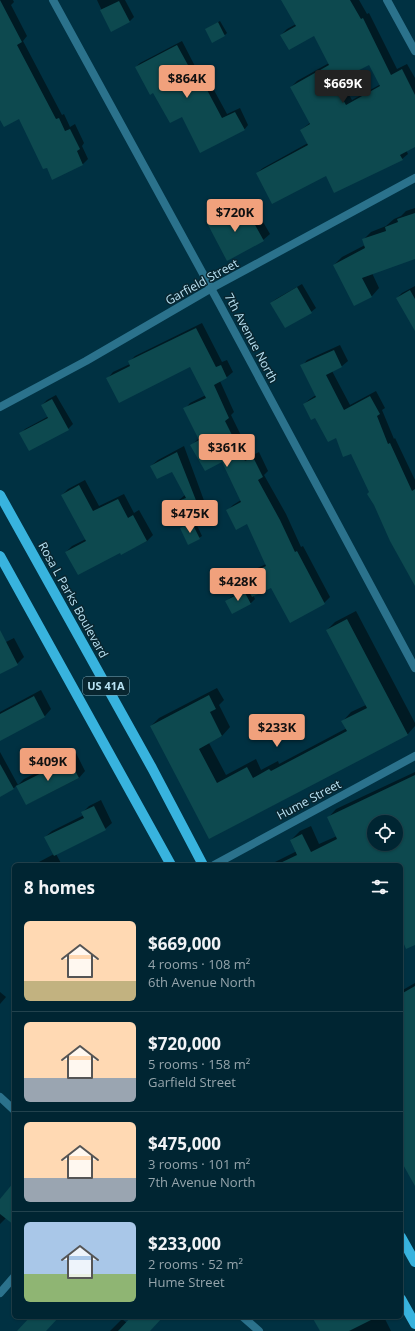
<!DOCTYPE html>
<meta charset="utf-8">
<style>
body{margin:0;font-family:"Open Sans",sans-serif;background:#0e313e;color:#f1f3f6;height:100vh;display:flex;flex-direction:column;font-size:15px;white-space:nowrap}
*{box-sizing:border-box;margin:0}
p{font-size:13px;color:#95a5ac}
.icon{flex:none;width:22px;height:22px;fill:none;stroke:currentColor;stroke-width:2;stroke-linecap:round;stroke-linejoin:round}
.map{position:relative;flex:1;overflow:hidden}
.side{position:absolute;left:12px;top:863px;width:391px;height:456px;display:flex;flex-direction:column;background:#002532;border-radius:6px;box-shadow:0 1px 3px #0004,0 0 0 1px #22424d}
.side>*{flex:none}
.tools{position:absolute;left:367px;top:815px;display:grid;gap:8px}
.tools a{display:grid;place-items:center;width:36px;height:36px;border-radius:50%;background:#002532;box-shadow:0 1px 3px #0004,0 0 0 1px #22424d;font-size:20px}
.price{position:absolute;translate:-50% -34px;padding:0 9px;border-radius:4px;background:#f1a17c;color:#111;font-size:13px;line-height:26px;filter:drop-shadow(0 1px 2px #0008)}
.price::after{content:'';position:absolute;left:50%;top:24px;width:12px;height:9px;margin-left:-6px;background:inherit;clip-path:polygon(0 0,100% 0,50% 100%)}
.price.on{background:#222;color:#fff}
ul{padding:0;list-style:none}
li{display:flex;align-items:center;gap:12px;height:100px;padding:0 12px}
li+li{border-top:1px solid #22424d}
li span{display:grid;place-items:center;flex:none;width:112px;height:80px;border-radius:6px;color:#555}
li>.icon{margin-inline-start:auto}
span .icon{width:48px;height:48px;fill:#fffc;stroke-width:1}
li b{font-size:17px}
h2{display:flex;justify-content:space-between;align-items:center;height:48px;padding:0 12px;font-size:17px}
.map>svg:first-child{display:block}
.shadow{fill:#0007;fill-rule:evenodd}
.building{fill:#0d494f;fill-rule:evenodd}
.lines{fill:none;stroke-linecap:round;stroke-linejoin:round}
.minor{stroke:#2b728c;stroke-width:8}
.tertiary{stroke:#2b728c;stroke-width:8}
.primary{stroke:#38b3de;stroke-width:10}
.labels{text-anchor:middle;stroke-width:3;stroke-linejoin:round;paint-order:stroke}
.shield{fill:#092630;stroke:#84aab8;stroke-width:1}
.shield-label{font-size:11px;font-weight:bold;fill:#b9e2f3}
.street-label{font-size:12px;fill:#b9e2f3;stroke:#092630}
</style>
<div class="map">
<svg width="415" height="1331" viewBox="0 0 415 1331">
<rect width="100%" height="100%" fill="#003142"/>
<g class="shadow">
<polygon points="0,0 13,0 14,2 11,5 27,36 23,41 62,115 64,114 70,127 75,124 84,143 82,146 88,159 83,164 53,178 20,118 0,117"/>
<polygon points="97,0 125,0 134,17 129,22 111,30"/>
<path d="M282,0H359L367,14L369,13L397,69L407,64L415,78V146L406,150L408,154L402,159L326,175L257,173L263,168L308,143L301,130L311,122L291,87L297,81L329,63L314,35H281L287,29L296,24ZM370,63L381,84L352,100L340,79Z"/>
<polygon points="220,21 227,33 225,35 206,29"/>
<polygon points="182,41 198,72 203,70 227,114 240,108 248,125 244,130 182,116 154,91 136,67 140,63"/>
<polygon points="251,201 270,234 263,240 207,221 214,214 229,206 232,211"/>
<polygon points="415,208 415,258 372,273 379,288 372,296 355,305 334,265 342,257 365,245 363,240 371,232 386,226 394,219 401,216 406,211"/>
<polygon points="302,284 316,308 311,312 285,327 271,303 276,299"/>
<polygon points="415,286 415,312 397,298 402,293"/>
<polygon points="202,323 222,362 227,360 233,372 227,377 220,381 234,412 231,415 251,456 259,452 268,471 264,475 286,514 301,547 303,546 330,597 324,603 271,586 253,595 255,599 251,603 233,612 227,601 231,597 248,588 244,578 249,572 266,564 248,523 227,511 233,505 241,500 223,460 192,445 199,438 185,409 190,403 206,395 191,365 108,378 113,372 130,364 129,362 135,356"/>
<polygon points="340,345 348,361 342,366 332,371 350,405 376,391 385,408 382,410 394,439 395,438 415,480 415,584 351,452 304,404 310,399 316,395 302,366 307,360"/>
<polygon points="56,395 73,424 68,429 21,434 25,429 49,416 42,405 47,400"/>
<polygon points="184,446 206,506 200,512 177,502 186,494 172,470 151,466 158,460"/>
<polygon points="85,480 99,506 124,494 134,513 139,510 153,535 147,541 121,554 120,551 66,552 72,546 86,539 62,495 68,489"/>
<polygon points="195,521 202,536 189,544 182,528"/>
<polygon points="356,611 415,723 415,726 408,734 210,838 151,726 159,718 217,688 224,700 219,705 230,727 222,736 209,743 226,775 256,759 261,770 278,761 279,764 347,728 343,721 351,712 366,705 327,630 335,622"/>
<polygon points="14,638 24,657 17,664 0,673 0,645"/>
<polygon points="41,690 51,709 45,716 0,739 0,712"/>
<polygon points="0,752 18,785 24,779 76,753 85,771 79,778 27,804 17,785 13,789 0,796"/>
<path d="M415,772V944L401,935V865H269L297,851L291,840L300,831L311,826L319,844L337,836L328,818L336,809ZM374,822H396V844H374Z"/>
<polygon points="101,800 112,823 105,829 56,854 62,865 35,865 39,862 54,854 45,837 52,831 84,815 83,812 89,806"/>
<polygon points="415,983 415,1184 401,1159 401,991"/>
<polygon points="0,992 6,997 0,1004"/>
<polygon points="14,1183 14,1224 6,1218 0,1224 0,1200"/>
<polygon points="132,1317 162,1317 149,1331 110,1331 122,1319 127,1323"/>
<polygon points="313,1317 384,1317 391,1331 321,1331"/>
</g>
<g class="building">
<polygon points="0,0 22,42 17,45 56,119 59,118 65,131 70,129 80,149 77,151 83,165 52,180 47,168 43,169 19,119 4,127 0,120"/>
<path d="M281,0H350L361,19L363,18L391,75L402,69L415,95V147L400,155L403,160L334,193L326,176L272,204L256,173L308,145L300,130L310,124L290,87L329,65L314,36L289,50L280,35L296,26ZM369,65L380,86L346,105L334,83Z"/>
<polygon points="119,1 130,22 111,32 100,10"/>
<polygon points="218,22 225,36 212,43 205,29"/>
<polygon points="177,45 194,76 198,73 222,118 235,112 245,130 200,153 182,117 170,123 153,93 150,95 135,67"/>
<polygon points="245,207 264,241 227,261 206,221 222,212 225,217"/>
<polygon points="415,213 415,259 362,278 372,297 354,306 333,265 365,248 362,239 386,231 385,227 398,222 397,219"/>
<polygon points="297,287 312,313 285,328 270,303"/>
<polygon points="410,290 415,299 415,331 396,298"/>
<polygon points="196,328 216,367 221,365 227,378 214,385 229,418 225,421 245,461 253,457 263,477 258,480 280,520 295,552 297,551 325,604 290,623 271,588 252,597 242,578 266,566 247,524 236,530 226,510 241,502 222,462 205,471 190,445 199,440 183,408 206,398 190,367 119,403 106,378 130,366 128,361"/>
<polygon points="334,350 342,367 326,375 344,410 370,396 380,414 377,416 388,444 390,443 412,491 415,489 415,586 390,541 374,505 367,494 369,492 351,454 343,457 336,438 328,442 315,418 311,420 303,404 316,397 300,365"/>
<polygon points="52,399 69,430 29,451 19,433 48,418 41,405"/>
<polygon points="177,452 201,513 182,520 175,502 186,498 172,472 157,479 150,466"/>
<polygon points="79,485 93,511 118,499 128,518 133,515 147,541 121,555 120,553 78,575 65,552 86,541 61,495"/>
<polygon points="192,523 200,539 188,545 180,528"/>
<polygon points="244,591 251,604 232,614 225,601"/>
<polygon points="347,619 408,735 209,839 150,726 209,695 216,709 210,712 222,736 199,749 217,783 247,767 253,778 269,769 271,771 347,731 341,721 367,708 326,630"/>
<polygon points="0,630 18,665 0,674"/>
<polygon points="34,696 45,717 0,741 0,714"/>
<polygon points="69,759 79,778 26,805 16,786"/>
<polygon points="0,764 14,789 0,797"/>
<path d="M415,775V945L406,949L401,937V865H276L297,855L290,840L302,834L311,852L337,839L327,817ZM374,822H396V844H374Z"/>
<polygon points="94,806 106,830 54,856 44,837 84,818 81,812"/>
<polygon points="415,986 415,1186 401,1161 401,994"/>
<polygon points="14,1182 14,1225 0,1214 0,1199"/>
<polygon points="30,1317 59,1317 46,1331 17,1331"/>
<polygon points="131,1317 163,1317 150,1331 118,1331"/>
<polygon points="312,1317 377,1317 349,1331 320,1331"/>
</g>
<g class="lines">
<g class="minor">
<polyline points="53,0 219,303 415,668"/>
<polyline points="387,0 415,51"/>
<polyline points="214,865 415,756"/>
<polyline points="0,1097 14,1110"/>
<polyline points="0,1293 14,1277"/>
<polyline points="243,1317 259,1331"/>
</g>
<polyline class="tertiary" points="0,407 86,361 210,289 415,178"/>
<g class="primary">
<polyline points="0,495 152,768 203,865"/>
<polyline points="0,556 171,865"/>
<polyline points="401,1237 415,1262"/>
<polyline points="401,1299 415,1324"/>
</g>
</g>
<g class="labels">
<rect class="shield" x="83" y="677" width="46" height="18" rx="3"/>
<g class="shield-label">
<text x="106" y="690">US 41A</text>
</g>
<g class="street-label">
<text transform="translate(202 282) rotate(-29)" y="4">Garfield Street</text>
<text transform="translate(251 338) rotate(62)" y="4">7th Avenue North</text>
<text transform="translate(73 600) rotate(61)" y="4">Rosa L Parks Boulevard</text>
<text transform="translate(309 800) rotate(-28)" y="4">Hume Street</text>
</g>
</g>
</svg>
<div class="tools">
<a><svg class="icon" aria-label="locate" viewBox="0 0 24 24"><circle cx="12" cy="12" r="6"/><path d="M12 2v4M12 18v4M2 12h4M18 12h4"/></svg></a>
</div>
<b class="price" style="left:187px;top:99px">$864K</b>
<b class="price on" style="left:343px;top:104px">$669K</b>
<b class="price" style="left:235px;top:233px">$720K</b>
<b class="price" style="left:227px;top:468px">$361K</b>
<b class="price" style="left:190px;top:534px">$475K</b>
<b class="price" style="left:238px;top:602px">$428K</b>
<b class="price" style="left:277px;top:748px">$233K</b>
<b class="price" style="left:48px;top:782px">$409K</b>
<section class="side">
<h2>8 homes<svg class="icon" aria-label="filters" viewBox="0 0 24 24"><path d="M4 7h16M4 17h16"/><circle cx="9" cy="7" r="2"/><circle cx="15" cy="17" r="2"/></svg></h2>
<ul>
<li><span style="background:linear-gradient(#ffd9b3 75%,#c2b280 0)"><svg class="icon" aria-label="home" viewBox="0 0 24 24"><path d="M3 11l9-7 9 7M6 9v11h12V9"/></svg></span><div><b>$669,000</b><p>4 rooms · 108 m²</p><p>6th Avenue North</p></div></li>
<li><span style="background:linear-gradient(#ffd9b3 70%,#9aa5b1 0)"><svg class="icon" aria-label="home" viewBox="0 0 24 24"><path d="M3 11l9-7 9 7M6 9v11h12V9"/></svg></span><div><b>$720,000</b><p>5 rooms · 158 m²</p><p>Garfield Street</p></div></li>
<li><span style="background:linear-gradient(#ffd9b3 70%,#9aa5b1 0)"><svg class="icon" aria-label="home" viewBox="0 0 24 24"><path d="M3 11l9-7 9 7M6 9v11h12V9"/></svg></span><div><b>$475,000</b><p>3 rooms · 101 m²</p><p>7th Avenue North</p></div></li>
<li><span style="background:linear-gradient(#a9c7e8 65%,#8fb573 0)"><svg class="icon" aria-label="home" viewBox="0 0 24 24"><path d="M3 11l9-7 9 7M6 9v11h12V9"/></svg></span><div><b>$233,000</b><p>2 rooms · 52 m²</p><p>Hume Street</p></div></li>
</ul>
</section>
</div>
